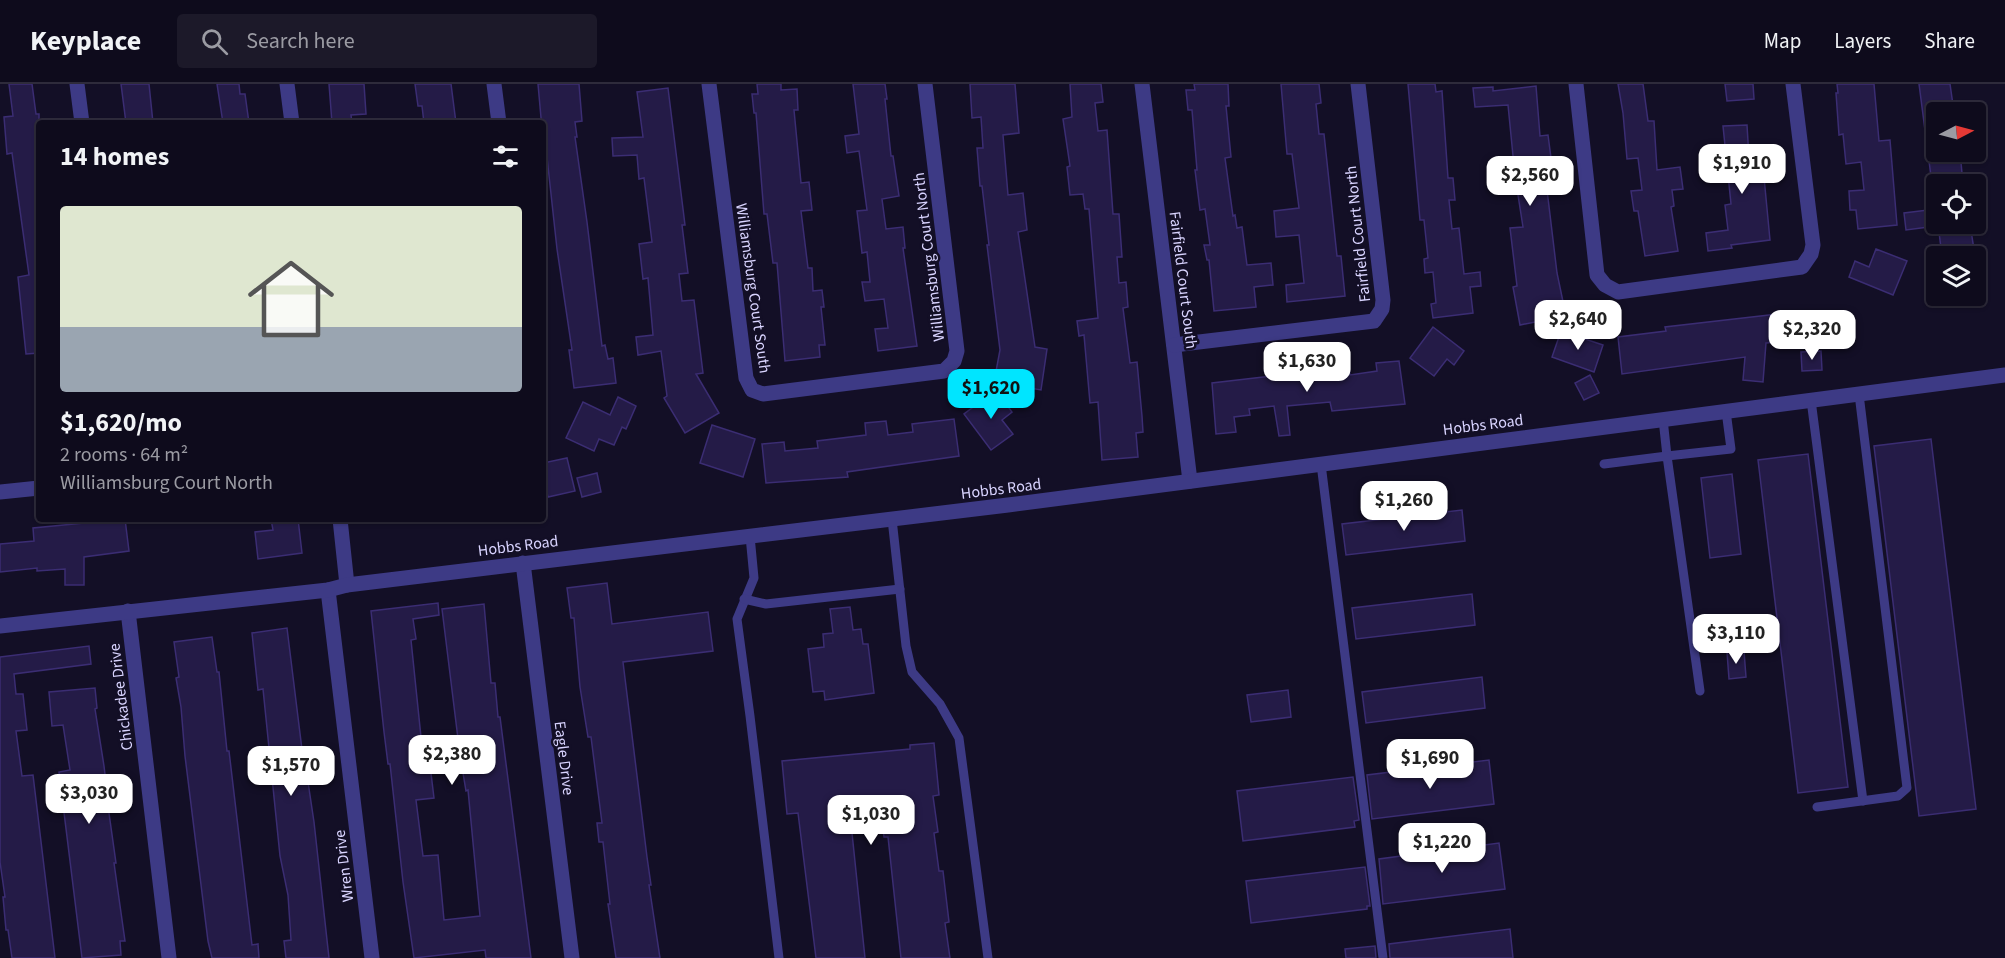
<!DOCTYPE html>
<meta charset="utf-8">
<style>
body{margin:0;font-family:"Source Sans 3",sans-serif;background:#1c1929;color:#f1f3f6;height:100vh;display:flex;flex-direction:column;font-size:22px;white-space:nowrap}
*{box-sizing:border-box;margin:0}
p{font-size:20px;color:#9b9ba3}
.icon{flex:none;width:33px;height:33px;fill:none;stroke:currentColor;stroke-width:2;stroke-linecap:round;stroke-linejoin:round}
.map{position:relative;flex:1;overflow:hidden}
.panel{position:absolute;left:36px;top:36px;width:510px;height:402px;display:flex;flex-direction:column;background:#0e0b1c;border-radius:6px;box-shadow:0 2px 4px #0004,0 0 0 2px #2e2b3b}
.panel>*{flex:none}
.needle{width:39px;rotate:84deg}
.tools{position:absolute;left:1926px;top:18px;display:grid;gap:12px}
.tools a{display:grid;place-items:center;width:60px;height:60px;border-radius:6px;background:#0e0b1c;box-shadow:0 2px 4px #0004,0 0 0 2px #2e2b3b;font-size:30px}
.price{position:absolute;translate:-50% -51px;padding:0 14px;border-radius:12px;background:#fff;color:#222;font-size:20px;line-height:39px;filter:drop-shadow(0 2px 3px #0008)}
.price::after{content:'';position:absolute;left:50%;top:36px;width:18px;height:14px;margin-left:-9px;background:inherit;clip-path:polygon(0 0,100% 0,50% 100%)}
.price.active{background:#00e5ff;color:#111}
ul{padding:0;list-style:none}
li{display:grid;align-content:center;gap:12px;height:318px;padding:0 24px}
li+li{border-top:2px solid #2e2b3b}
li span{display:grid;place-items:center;height:186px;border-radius:6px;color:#555}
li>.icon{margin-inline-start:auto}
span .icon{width:108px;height:108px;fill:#fffc;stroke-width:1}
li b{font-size:26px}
h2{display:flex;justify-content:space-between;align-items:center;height:72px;padding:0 24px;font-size:26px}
header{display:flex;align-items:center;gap:36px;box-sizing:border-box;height:84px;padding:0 30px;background:#0e0b1c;border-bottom:2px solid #2e2b3b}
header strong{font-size:28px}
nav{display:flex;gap:33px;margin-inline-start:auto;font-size:21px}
.search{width:420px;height:54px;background:#1c1929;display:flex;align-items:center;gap:15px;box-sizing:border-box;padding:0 21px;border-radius:6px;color:#9b9ba3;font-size:22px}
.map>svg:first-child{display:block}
.building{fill:#241b47;stroke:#3b2d73;stroke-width:1.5}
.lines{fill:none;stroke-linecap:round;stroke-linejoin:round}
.service{stroke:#3d3a85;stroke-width:9}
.minor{stroke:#3d3a85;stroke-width:15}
.tertiary{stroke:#3d3a85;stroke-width:15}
.labels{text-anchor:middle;stroke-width:5;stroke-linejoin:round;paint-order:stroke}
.street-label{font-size:16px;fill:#d9d4ff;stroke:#130f26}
</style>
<header>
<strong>Keyplace</strong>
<div class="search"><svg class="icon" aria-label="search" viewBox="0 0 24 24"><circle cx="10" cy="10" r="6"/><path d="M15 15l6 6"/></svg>Search here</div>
<nav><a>Map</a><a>Layers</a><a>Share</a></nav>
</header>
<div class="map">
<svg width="2005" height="874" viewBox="0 0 2005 874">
<rect width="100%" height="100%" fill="#130f26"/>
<g class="building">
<polygon points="9,0 32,0 36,30 39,30 39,269 26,270 18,193 29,191 12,69 7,70 4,33 13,32"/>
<polygon points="121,0 149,0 153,39 126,39"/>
<polygon points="217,0 239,0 240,10 245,10 249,39 223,39"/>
<polygon points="329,0 364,0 366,30 351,31 352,39 332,39"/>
<polygon points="415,0 451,0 456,39 424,39 422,22 418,22"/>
<polygon points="538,0 579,0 582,37 575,38 577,53 575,53 587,138 602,262 605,261 608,275 613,274 616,299 574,304 569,266 572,266 557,165 545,55 543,56"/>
<polygon points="757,0 781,0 781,6 797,5 798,26 794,26 801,99 809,98 812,126 801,127 808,184 812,184 813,207 822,206 824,223 821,223 825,261 819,261 820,273 785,277 777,179 773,179 767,130 764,130 756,29 754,29 752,10 758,10"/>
<polygon points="853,0 885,0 887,15 885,15 891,72 893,72 899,112 882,115 886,145 903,143 905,164 903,164 917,262 878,267 875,245 888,244 884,215 865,217 862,198 870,198 867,168 862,169 857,127 867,126 859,67 847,69 845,52 859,50"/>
<polygon points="970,0 1015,0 1019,49 1003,51 1008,111 1023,109 1027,146 1018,148 1035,263 1047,265 1041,306 994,298 1000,266 987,161 989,161 982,102 980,102 977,64 983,64 981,33 972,34"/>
<polygon points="1070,0 1101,0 1103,18 1095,19 1098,47 1107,46 1113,130 1119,130 1122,173 1117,173 1119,199 1126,198 1128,223 1123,224 1130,279 1137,278 1142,332 1143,348 1136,349 1138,373 1102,376 1098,318 1090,319 1084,251 1079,252 1077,237 1098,234 1089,125 1085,125 1083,110 1070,111 1067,83 1070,82 1063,35 1072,33"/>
<polygon points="1194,0 1228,0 1229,22 1226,22 1231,73 1225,74 1233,132 1235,131 1237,144 1242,143 1247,181 1271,179 1273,201 1254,203 1256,223 1214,227 1209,176 1207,176 1204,161 1210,161 1205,125 1200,126 1195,86 1197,86 1192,26 1188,26 1186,6 1195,6"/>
<polygon points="1281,0 1319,0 1321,19 1316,20 1319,50 1324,50 1337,172 1341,172 1345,212 1287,218 1286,201 1304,199 1299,151 1276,153 1274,127 1299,124 1292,70 1287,70"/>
<polygon points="1408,0 1435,0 1436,8 1442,7 1448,94 1453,94 1455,116 1449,116 1452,145 1459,144 1464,190 1480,188 1481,202 1470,203 1473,229 1433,234 1431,220 1436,219 1433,188 1425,189 1424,175 1428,174 1424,136 1420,136"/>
<polygon points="1618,0 1643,0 1648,37 1654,37 1657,86 1680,83 1683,105 1672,106 1674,122 1671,123 1678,167 1645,172 1638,127 1634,127 1631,107 1642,106 1638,74 1627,75 1623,29"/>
<polygon points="1725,0 1753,0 1754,15 1727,17"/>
<polygon points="1837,0 1874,0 1879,57 1890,56 1897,141 1858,145 1856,126 1850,126 1849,107 1864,106 1861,78 1846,80 1843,50 1839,51 1836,9 1838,9"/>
<polygon points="1919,0 1950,0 1954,28 1936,28 1936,68 1960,68 1963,100 1932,100"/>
<polygon points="1536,2 1540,52 1548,51 1551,74 1545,75 1545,89 1557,189 1566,232 1520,241 1513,203 1517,202 1510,144 1523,143 1515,92 1508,21 1475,23 1473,4 1493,3 1493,7"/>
<polygon points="668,4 685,141 682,141 688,189 679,190 682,217 694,216 703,289 696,290 719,329 685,349 664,314 667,312 661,267 638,271 636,253 653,251 648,194 643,195 639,160 652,158 644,94 639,95 637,71 613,72 612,54 643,53 637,8"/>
<polygon points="1747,41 1749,74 1762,72 1770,156 1731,161 1732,164 1708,167 1706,149 1728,146 1725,121 1731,120 1723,42"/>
<polygon points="1936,125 1936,142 1906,146 1904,129"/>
<polygon points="1938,140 1970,140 1975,172 1942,172"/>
<polygon points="1876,165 1907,177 1893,211 1849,193 1855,177 1869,183"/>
<polygon points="1805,227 1807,256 1766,259 1763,298 1743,296 1745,273 1622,290 1618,253 1666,247 1665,243"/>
<polygon points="1433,243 1464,267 1454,281 1447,275 1434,292 1410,274"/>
<polygon points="1561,247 1603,261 1594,288 1552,273"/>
<polygon points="1821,267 1822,286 1802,287 1801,268"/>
<polygon points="1399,277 1405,320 1332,327 1330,318 1287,322 1290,351 1279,352 1274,322 1249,325 1250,331 1234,333 1236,348 1216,350 1212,299 1349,283 1350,291 1377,287 1376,279"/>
<polygon points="1590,291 1599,309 1584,316 1575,299"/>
<polygon points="996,306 1012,328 1002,336 1013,350 991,366 964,330"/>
<polygon points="618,313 636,322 626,345 622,343 614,361 599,355 594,367 566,354 583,318 610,331"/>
<polygon points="954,335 959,372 847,388 848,393 766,399 762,360 784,358 785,367 818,364 817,357 866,351 865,339 886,337 888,351 913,348 912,340"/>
<polygon points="712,341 755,355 743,393 700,379"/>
<polygon points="1931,355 1976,725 1919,732 1874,362"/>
<polygon points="1808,370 1848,703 1798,709 1758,376"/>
<polygon points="567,374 575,407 548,413 547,409 543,410 543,379"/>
<polygon points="597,389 601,408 582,413 577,394"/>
<polygon points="1732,390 1741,470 1710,474 1701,394"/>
<polygon points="1462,426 1465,457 1346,471 1342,440"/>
<polygon points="106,435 125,435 129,467 84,473 84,501 65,501 65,485 37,487 37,484 0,488 0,460 34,457 33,444 84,439 84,438"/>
<polygon points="271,435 298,435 302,469 258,475 255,448 273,446"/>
<polygon points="607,499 612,540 708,528 713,567 623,578 647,773 651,801 649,801 660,874 616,874 608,820 610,820 603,758 599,758 597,739 602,739 591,653 588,653 580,603 574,534 571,534 567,504"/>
<polygon points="1472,510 1475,541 1356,555 1352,524"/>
<polygon points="438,519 439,531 413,535 416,555 411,556 421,653 423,653 427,681 430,681 434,714 416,716 423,772 438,771 444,836 480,832 468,706 466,707 460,671 442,525 484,520 491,599 495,599 498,633 500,633 531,874 486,874 485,866 414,874 403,798 390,680 388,680 384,648 371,527"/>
<polygon points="850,523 853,546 861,545 863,560 868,560 874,609 825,616 824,607 813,608 808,565 824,563 823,550 833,549 830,525"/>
<polygon points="287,544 306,698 308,698 314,738 329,874 286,874 284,857 291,856 288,811 280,772 263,605 258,606 252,549"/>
<polygon points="212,553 217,588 219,588 227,667 229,667 252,861 258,860 259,874 212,874 208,857 185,672 181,623 176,594 179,593 174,558"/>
<polygon points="89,562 91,580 14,590 16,610 23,610 27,646 16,647 22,692 33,691 55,874 12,874 8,846 6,846 3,813 5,813 0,778 0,573"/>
<polygon points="1744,567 1746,593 1729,595 1727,568"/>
<polygon points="1482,593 1485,624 1366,639 1362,608"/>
<polygon points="95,604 97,624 95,625 104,682 108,715 107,715 116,779 114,779 125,857 120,857 121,871 82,874 59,688 70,686 63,641 52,642 49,608"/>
<polygon points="1288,606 1291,633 1251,638 1247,611"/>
<polygon points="934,659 939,711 933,712 938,748 934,749 939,787 943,787 949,838 945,839 950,874 901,874 888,753 884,753 880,717 849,720 865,874 816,874 798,729 787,730 782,677 910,665 910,661"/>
<polygon points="1489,676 1494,720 1372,735 1367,691"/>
<polygon points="1353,693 1359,736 1354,737 1355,743 1243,757 1237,707"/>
<polygon points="1499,759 1505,805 1383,820 1379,775"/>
<polygon points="1365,783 1370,822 1367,822 1367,825 1251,839 1246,797"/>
<polygon points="1510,845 1513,874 1390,874 1389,860"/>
<polygon points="1375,862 1376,874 1346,874 1345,865"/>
</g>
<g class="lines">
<g class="service">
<polyline points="1811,316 1863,717"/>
<polyline points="1663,335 1667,372 1731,365 1726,327"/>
<polyline points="1321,380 1383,874"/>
<polyline points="1604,380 1667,372 1700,607"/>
<polyline points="892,435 906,562 912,588 940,620 959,654 988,874"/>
<polyline points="750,452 754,494 737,535 750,632 779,874"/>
<polyline points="744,515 766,520 900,505"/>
<polyline points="1817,723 1898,712 1907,704 1859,310"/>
</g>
<g class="minor">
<polyline points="77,0 82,39"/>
<polyline points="287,0 292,39"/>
<polyline points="494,0 499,39"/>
<polyline points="709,0 746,294 752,306 763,310 944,287 954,277 957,267 925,0"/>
<polyline points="1142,0 1190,397"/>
<polyline points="1576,0 1597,191 1605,201 1618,208 1802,183 1811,170 1813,161 1793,0"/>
<polyline points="1174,261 1374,237 1382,225 1383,216 1358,0"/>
<polyline points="0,408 39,404"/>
<polyline points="340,435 347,501"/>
<polyline points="523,479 572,874"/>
<polyline points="328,506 372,874"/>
<polyline points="128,527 169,874"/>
</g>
<polyline class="tertiary" points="0,542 328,506 347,501 1008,421 2005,291"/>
</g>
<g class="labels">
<g class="street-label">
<text transform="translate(1357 150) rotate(-96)" y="6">Fairfield Court North</text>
<text transform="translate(928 173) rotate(-97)" y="6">Williamsburg Court North</text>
<text transform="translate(1184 196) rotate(83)" y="6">Fairfield Court South</text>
<text transform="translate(754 204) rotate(82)" y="6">Williamsburg Court South</text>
<text transform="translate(1483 340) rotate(-7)" y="6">Hobbs Road</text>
<text transform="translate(1001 404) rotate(-7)" y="6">Hobbs Road</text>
<text transform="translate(518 461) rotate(-7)" y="6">Hobbs Road</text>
<text transform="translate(120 613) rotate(-97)" y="6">Chickadee Drive</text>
<text transform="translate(565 674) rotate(83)" y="6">Eagle Drive</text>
<text transform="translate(343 782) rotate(-97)" y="6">Wren Drive</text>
</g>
</g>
</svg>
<div class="tools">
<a><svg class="needle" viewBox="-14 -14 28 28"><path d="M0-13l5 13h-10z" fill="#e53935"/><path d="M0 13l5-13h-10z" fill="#9b9ba3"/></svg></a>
<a><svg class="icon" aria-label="locate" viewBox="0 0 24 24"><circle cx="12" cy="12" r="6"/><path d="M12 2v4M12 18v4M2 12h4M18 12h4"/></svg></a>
<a><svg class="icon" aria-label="layers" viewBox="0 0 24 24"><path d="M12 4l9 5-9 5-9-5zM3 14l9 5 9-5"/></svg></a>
</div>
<b class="price" style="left:1742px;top:111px">$1,910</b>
<b class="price" style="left:1530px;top:123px">$2,560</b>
<b class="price" style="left:1578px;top:267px">$2,640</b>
<b class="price" style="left:1812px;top:277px">$2,320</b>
<b class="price" style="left:1307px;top:309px">$1,630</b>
<b class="price active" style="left:991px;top:336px">$1,620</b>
<b class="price" style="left:1404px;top:448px">$1,260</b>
<b class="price" style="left:1736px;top:581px">$3,110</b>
<b class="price" style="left:452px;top:702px">$2,380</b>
<b class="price" style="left:1430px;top:706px">$1,690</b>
<b class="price" style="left:291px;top:713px">$1,570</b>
<b class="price" style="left:89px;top:741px">$3,030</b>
<b class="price" style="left:871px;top:762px">$1,030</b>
<b class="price" style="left:1442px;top:790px">$1,220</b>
<section class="panel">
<h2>14 homes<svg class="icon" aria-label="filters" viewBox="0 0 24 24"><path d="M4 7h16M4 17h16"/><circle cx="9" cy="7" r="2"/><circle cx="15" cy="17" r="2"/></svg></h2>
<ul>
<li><span style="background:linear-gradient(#dfe7d0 65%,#9aa5b1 0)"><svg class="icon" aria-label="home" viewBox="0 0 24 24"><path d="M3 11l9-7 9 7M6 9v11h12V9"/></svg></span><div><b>$1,620/mo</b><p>2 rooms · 64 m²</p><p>Williamsburg Court North</p></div></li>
</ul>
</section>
</div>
